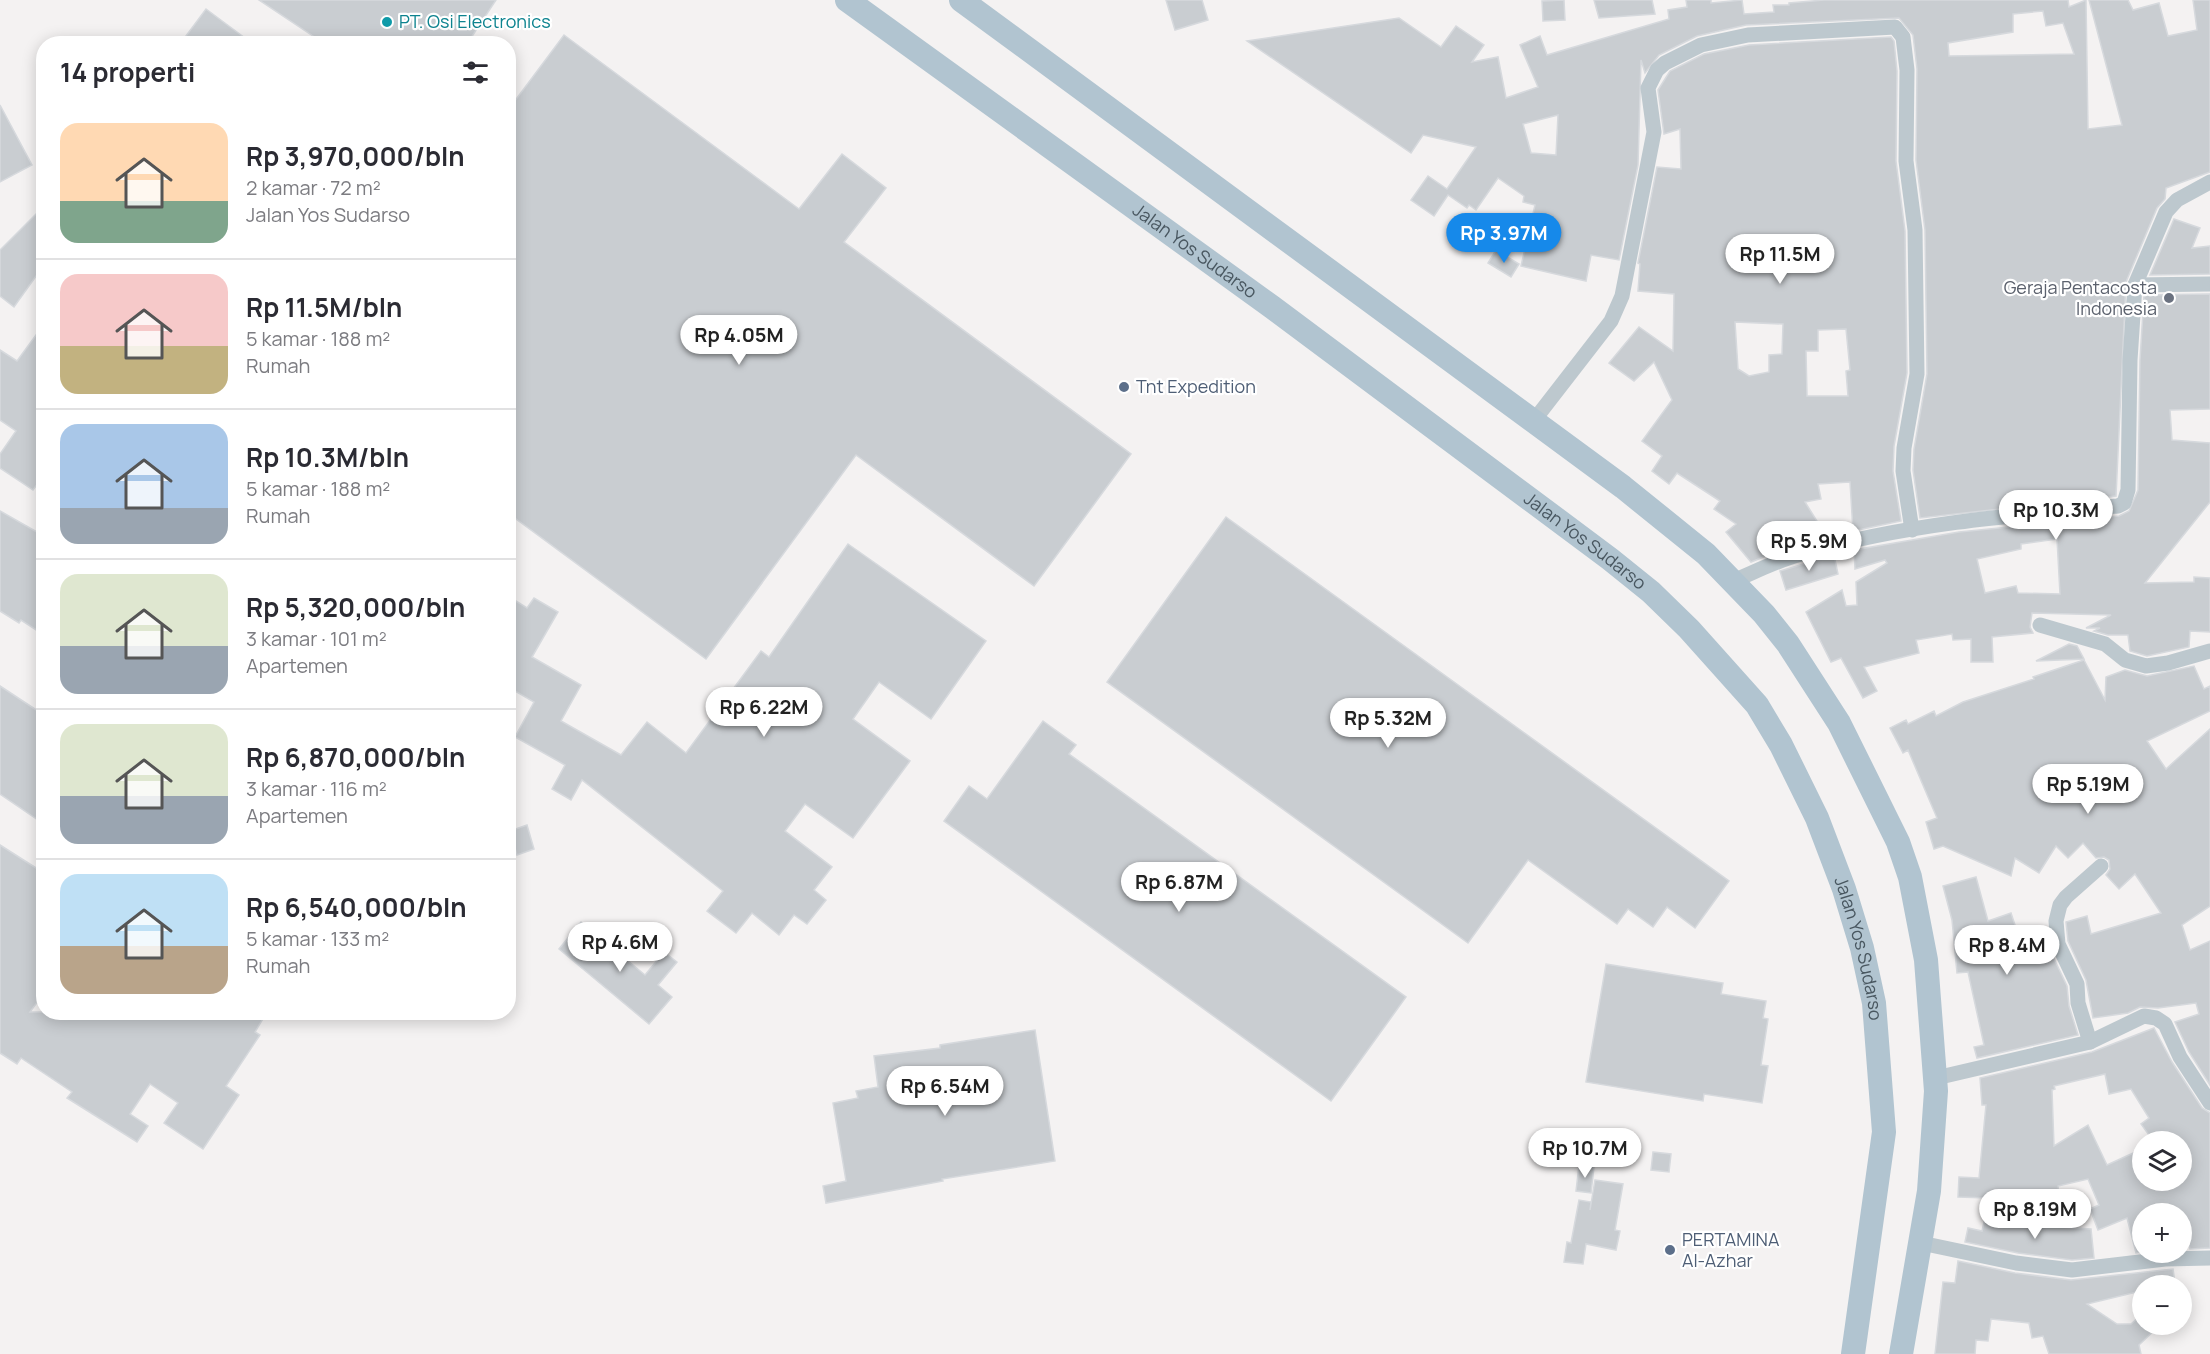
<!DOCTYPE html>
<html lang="id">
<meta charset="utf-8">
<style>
body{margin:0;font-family:Manrope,sans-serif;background:#f2f2f3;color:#2b2b33;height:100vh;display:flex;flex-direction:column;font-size:22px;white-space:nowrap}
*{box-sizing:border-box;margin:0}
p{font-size:20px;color:#7c7c81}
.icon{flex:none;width:33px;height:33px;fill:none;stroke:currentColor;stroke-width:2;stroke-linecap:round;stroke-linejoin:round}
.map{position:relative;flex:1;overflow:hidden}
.details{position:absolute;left:36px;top:36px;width:480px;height:984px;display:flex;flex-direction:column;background:#fff;border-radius:24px;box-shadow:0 3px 15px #0003}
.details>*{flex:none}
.tools{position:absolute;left:2132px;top:1131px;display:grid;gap:12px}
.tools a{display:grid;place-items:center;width:60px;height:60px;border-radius:50%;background:#fff;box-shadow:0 3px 15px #0003;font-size:30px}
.price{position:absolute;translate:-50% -51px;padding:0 14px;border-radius:21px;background:#fff;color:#222;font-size:20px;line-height:39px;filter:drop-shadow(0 2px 3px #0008)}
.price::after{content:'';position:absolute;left:50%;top:36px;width:18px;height:14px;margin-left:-9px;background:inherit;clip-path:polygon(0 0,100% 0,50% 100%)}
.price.current{background:#1689ea;color:#fff}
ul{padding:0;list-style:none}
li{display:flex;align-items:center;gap:18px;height:150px;padding:0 24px}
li+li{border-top:2px solid #e1e1e2}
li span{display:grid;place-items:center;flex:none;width:168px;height:120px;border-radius:18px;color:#555}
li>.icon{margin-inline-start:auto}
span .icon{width:72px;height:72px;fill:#fffc;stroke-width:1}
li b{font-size:26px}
h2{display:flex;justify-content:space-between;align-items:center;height:72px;padding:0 24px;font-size:26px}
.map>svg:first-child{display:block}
.building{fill:#c9cdd1;stroke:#d6d9dd;stroke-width:1.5;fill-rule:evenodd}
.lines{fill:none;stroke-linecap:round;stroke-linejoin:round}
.street{stroke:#bdc8ce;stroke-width:15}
.primary{stroke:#b1c4d0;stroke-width:24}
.culture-dot{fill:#0f9aa8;stroke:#fff;stroke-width:2}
.worship-dot{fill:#6b7280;stroke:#fff;stroke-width:2}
.service-dot{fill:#5c6f8a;stroke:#fff;stroke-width:2}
.labels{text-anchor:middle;stroke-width:4.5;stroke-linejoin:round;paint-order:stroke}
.culture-label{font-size:18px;fill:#0d838f;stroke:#fff;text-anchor:start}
.street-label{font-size:18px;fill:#495760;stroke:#fff}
.worship-label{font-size:18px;fill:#5b616d;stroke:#fff;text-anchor:end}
.service-label{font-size:18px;fill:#4e5e75;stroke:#fff;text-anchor:start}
</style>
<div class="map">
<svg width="2210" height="1354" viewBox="0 0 2210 1354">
<rect width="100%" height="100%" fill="#f4f2f2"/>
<g class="building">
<polygon points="259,0 496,0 467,44 325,44"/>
<polygon points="1166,0 1202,0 1208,20 1175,30"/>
<polygon points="1564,0 1565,20 1543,21 1542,1"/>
<polygon points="1594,0 1652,0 1655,14 1599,18"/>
<path d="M1686,0H1711V3L1742,0L1744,14L1774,12L1773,5H1789V3L1824,0H2068L2069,7L2086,0L2088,129L2122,125L2089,0H2128L2133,10L2159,3L2168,36L2197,30L2193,0H2210V172L2166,188L2165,199L2157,208L2126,282L2116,496L1920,518L1913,470L1914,449L1927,374L1925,230L1916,160L1917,69L1913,35L1899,18L1746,25L1697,36L1659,55L1645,73L1641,60L1638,165L1619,260L1591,255L1586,281L1521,266L1535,205L1523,202L1524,196L1498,178L1476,210L1469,205L1467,208L1448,195L1434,216L1411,200L1428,176L1447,189L1476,147L1423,135L1411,153L1247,41L1399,18L1441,47L1456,26L1484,45L1472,62L1498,57L1506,98L1538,87L1520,45L1540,36L1547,55L1669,19L1668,10L1687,7ZM2043,11L2046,26L2063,23L2074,54L1949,56L1948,43L2013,32V14ZM1558,115L1556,155L1531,153L1523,124Z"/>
<polygon points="206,9 253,44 180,44"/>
<polygon points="564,35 799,209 842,154 886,188 844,242 1131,454 1034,586 856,455 706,659 508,513 508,110"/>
<path d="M1891,37L1894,41L1897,71L1896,161L1905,231L1907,373L1894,446L1893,471L1901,521L1853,531L1850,482L1818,484L1821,499L1805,502L1827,537L1789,547L1751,562L1726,532L1736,524L1714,509L1720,501L1677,473L1669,484L1652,471L1662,456L1642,441L1672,400L1654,362L1634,381L1609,363L1639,327L1673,351L1674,294L1638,291L1640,264L1638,263L1657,167L1681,169L1680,129L1664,134L1658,90L1670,71L1704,54L1749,45ZM1735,322L1783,324L1782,354L1769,355V372L1749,376L1738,369ZM1846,329L1850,370L1846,371L1848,396H1807L1806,351H1818V330Z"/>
<polygon points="0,105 32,165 0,182"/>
<polygon points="44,206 44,265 14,307 0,296 0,250"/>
<polygon points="2174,219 2200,228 2192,248 2210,246 2210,274 2150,275"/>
<polygon points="1496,250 1519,264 1511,277 1488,263"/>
<path d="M2210,294V409L2170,410L2172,440L2210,443V502L2145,583L2194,582V577L2210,578V632L2190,631L2189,647L2147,656L2130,651L2128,635H2108L2094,631L2100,628H2086L2111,615L2032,613L2030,627L2033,633L1992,637L1993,662H1971V639L1953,640L1952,634L1916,640L1919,653L1864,667L1877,691L1863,698L1841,658L1831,662L1806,612L1842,590L1846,606L1857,605L1856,582L1887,563L1885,560L1855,569L1854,550L1959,532L2119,516L2129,511L2138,490L2140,360L2144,295ZM2057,539L2060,594L2018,593L2016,586L1985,593L1977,559L2021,549V544Z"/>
<polygon points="44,324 44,475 33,490 0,468 0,454 16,431 0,420 0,350 17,361"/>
<polygon points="0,511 44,536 44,635 21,620 19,623 0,611"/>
<polygon points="1226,517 1729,881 1695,928 1667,907 1653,927 1628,909 1617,924 1528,860 1468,943 1107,682"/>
<polygon points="848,544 986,641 931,719 879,682 853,719 910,761 853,838 805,804 785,831 832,867 814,890 826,900 807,924 794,915 779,935 752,913 736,933 707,911 723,891 582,780 571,800 552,789 565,765 515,737 534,702 508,687 508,596 527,608 534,598 558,612 532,657 581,685 561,721 621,755 647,722 686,753 761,651 769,657"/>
<polygon points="1834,555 1838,574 1786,590 1780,571"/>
<polygon points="2069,644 2077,646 2084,659 2036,661"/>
<polygon points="2084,660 2105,700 2106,677 2125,670 2147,676 2194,666 2204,689 2210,686 2210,711 2147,741 2166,769 2210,729 2210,906 2182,925 2190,950 2210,941 2210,1085 2189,1052 2175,1022 2199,1014 2196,1003 2158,1008 2140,1007 2128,1013 2093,1018 2086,980 2068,941 2066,922 2087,916 2091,934 2161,913 2135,874 2119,889 2106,875 2110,869 2109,860 2104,857 2096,858 2083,843 2068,858 2056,846 2039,873 2015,858 2011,876 1943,846 1934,849 1926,822 1937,818 1908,750 1903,753 1890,728 1906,720 1908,724 1934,711 1936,716 1963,702 2034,679 2033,677"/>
<polygon points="0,686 44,715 44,824 0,794"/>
<polygon points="1043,721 1076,745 1069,754 1406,997 1331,1101 944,821 969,786 987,799"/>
<polygon points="527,825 534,849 517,855 510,831"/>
<polygon points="0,845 44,873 44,993 30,1012 267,1012 255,1032 260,1035 226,1086 239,1095 203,1149 164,1123 178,1103 150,1084 130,1114 148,1126 137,1142 67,1098 72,1092 21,1058 17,1064 0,1053"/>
<polygon points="1976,877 1988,921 2011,913 2020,940 2047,931 2049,948 2067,986 2069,1006 2078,1035 1977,1058 1974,1047 1984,1045 1968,972 1957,973 1952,920 1943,886"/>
<polygon points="581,922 645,975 664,952 677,962 658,985 672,997 649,1024 559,949"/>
<polygon points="1606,964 1723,983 1721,994 1766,1001 1763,1018 1768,1019 1761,1065 1768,1066 1762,1103 1704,1094 1703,1101 1586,1082"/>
<path d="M2154,1028L2172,1062L2202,1108L2210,1113V1248L2190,1249L2181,1214H2142V1252L2136,1253L2127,1218L2098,1230L2090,1209L2099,1205L2088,1179L2058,1186L2059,1194L1986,1209L1988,1198L1958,1197L1959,1177L1979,1178L1986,1105H1982L1980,1078L2092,1052ZM2105,1074L2109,1094L2131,1089L2149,1118L2141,1124L2154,1142H2181V1180H2142V1149L2107,1165L2088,1125L2054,1146L2052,1090L2055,1089L2054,1086Z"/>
<polygon points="1035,1030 1055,1161 942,1179 943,1181 826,1203 823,1186 846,1181 833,1103 858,1098 856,1091 878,1087 874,1056 940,1048 940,1045"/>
<polygon points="1653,1152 1671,1154 1669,1172 1651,1170"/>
<polygon points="1579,1165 1594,1167 1591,1193 1576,1191"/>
<polygon points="1595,1180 1623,1184 1615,1230 1620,1231 1616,1250 1586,1244 1583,1264 1564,1262 1567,1242 1571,1243 1579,1200 1591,1202 1590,1210"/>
<polygon points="1984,1222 2091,1229 2094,1258 2072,1260 2018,1253 1965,1242 1968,1228 1982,1231"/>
<polygon points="1958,1261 2015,1273 2071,1280 2173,1269 2175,1283 2139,1286 2141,1291 2087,1304 2117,1324 2131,1324 2142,1314 2142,1324 2161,1324 2139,1345 2141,1354 2049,1354 2043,1336 2032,1338 2029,1323 1991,1319 1988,1341 1976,1340 1975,1354 1935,1354 1943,1282 1955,1283"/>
</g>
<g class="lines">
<g class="street">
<polyline points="2135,285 2210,284"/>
<polyline points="1532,423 1611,321 1622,296 1654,132 1648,88 1657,70 1665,63 1701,45 1748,35 1895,27 1903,37 1907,70 1906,161 1915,230 1917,374 1904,448 1903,471 1912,530"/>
<path d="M1733,581C1755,572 1778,560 1801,554C1903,524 2012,515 2118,506L2124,503L2128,490L2130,360L2135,285L2166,212L2177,200L2210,182"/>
<polyline points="2040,625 2105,644 2125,660 2146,666 2168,663 2210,651"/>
<polyline points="2090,1042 2078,1003 2077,984 2058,944 2056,921 2060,905 2066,897 2101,866"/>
<polyline points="1936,1078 2090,1042 2144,1016 2156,1018 2165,1024 2180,1057 2210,1103"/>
<polyline points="1921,1243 2016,1263 2072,1270 2165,1259 2210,1258"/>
</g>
<g class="primary">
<path id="s1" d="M847,0L1272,307L1610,559L1651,592L1689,629L1757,705L1781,745L1817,818L1844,889L1862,948L1874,1003L1884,1132L1853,1354"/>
<polyline points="961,0 1623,487 1706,554 1764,614 1788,644 1839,723 1898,842 1910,877 1926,960 1936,1091 1929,1191 1901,1354"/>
</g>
</g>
<circle class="culture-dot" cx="387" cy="22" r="6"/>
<circle class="worship-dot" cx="2169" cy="298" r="6"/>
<g class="service-dot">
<circle cx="1124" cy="387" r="6"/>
<circle cx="1670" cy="1250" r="6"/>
</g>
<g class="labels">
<g class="culture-label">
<text x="399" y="28">PT. Osi Electronics</text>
</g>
<g class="street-label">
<text dy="6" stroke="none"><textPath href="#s1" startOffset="429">Jalan Yos Sudarso</textPath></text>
<text dy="6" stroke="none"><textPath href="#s1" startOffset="915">Jalan Yos Sudarso</textPath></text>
<text dy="6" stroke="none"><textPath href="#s1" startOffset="1419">Jalan Yos Sudarso</textPath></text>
</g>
<g class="worship-label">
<text x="2157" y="294">Geraja Pentacosta<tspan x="2157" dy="21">Indonesia</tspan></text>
</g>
<g class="service-label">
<text x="1136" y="393">Tnt Expedition</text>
<text x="1682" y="1246">PERTAMINA<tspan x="1682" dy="21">Al-Azhar</tspan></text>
</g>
</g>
</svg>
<div class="tools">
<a><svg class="icon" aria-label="layers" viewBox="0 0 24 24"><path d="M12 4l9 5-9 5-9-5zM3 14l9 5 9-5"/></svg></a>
<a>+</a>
<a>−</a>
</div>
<b class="price current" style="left:1504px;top:264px">Rp 3.97M</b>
<b class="price" style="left:1780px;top:285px">Rp 11.5M</b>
<b class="price" style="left:739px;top:366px">Rp 4.05M</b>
<b class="price" style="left:2056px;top:541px">Rp 10.3M</b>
<b class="price" style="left:1809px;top:572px">Rp 5.9M</b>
<b class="price" style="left:764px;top:738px">Rp 6.22M</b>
<b class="price" style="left:1388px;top:749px">Rp 5.32M</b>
<b class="price" style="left:2088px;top:815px">Rp 5.19M</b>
<b class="price" style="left:1179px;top:913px">Rp 6.87M</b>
<b class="price" style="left:620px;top:973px">Rp 4.6M</b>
<b class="price" style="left:2007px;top:976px">Rp 8.4M</b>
<b class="price" style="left:945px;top:1117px">Rp 6.54M</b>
<b class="price" style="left:1585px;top:1179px">Rp 10.7M</b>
<b class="price" style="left:2035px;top:1240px">Rp 8.19M</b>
<section class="details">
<h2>14 properti<svg class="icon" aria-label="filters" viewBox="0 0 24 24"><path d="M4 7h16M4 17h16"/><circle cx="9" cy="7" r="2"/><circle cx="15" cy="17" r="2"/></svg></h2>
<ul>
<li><span style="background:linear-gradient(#ffd9b3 65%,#7fa58c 0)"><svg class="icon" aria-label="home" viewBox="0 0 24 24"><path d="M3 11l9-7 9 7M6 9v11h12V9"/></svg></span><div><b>Rp 3,970,000/bln</b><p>2 kamar · 72 m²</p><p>Jalan Yos Sudarso</p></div></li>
<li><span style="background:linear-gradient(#f6c9c9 60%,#c2b280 0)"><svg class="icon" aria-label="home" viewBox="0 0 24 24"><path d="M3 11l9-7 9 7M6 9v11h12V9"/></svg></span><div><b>Rp 11.5M/bln</b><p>5 kamar · 188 m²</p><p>Rumah</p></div></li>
<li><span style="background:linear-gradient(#a9c7e8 70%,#9aa5b1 0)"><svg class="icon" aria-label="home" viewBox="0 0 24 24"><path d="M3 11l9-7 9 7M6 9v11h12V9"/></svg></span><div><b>Rp 10.3M/bln</b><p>5 kamar · 188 m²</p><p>Rumah</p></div></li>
<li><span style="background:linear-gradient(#dfe7d0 60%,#9aa5b1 0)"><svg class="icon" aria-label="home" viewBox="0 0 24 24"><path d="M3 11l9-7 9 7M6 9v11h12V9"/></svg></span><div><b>Rp 5,320,000/bln</b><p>3 kamar · 101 m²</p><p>Apartemen</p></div></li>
<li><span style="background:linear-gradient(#dfe7d0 60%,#9aa5b1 0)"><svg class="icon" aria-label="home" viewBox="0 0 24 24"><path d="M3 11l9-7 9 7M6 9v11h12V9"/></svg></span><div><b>Rp 6,870,000/bln</b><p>3 kamar · 116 m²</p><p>Apartemen</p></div></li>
<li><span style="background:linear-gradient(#bfe0f5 60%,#b9a48a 0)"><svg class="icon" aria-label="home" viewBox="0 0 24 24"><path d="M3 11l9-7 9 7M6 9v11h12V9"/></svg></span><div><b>Rp 6,540,000/bln</b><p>5 kamar · 133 m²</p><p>Rumah</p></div></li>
</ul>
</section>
</div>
